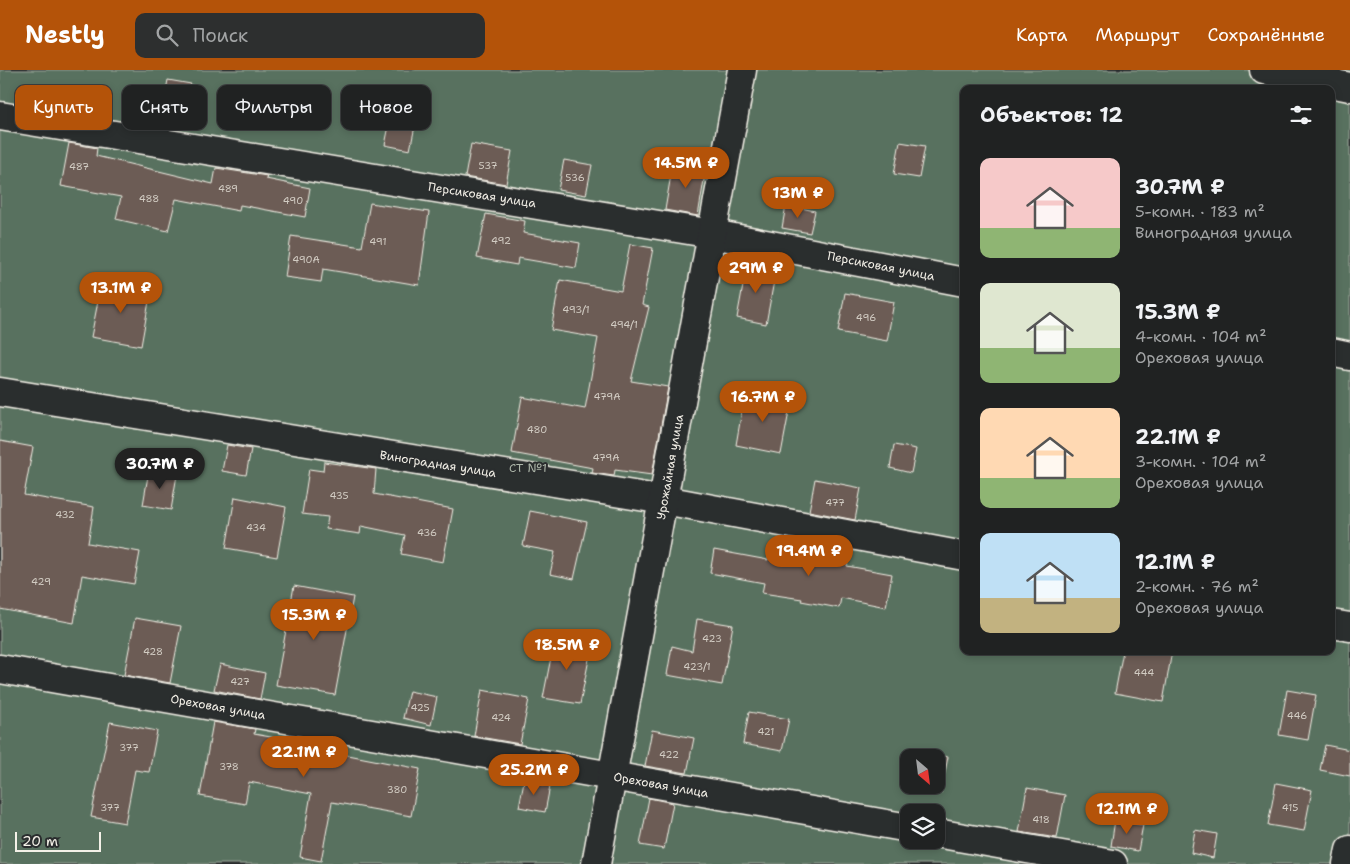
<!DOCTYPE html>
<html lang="ru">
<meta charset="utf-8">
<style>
body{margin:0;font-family:"Shantell Sans",sans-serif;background:#2d2f2f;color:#f1f3f6;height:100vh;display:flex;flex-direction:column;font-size:19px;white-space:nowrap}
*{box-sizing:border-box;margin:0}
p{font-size:16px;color:#a2a4a5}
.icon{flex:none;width:28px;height:28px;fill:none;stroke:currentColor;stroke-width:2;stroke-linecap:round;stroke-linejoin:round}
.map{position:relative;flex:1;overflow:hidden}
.sheet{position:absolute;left:960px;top:15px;width:375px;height:570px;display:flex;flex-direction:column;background:#202222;border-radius:10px;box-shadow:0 2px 8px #0003,0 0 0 1px #3d3f40}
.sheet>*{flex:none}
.top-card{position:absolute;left:15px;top:15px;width:475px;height:45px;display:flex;gap:10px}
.needle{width:32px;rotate:152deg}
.buttons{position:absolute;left:900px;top:679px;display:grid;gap:10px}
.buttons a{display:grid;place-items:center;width:45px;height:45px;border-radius:10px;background:#202222;box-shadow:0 2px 8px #0003,0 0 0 1px #3d3f40;font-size:25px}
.scale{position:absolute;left:15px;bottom:12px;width:86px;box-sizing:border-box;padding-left:5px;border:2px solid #f4f1e8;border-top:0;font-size:14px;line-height:18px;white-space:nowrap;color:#f4f1e8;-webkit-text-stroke:4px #2a2d2e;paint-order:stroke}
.price{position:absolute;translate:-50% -42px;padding:0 11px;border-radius:18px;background:#b45309;color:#fff;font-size:16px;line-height:32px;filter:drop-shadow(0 1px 2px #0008)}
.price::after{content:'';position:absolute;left:50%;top:30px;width:15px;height:11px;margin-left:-8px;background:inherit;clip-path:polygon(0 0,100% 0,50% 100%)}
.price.selected{background:#222;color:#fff}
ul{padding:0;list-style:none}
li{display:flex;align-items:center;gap:15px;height:125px;padding:0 20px}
li span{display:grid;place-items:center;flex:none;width:140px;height:100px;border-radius:10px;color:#555}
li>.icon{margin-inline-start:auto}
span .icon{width:60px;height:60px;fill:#fffc;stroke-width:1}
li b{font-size:21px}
h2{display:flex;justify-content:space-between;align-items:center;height:60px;padding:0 20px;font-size:21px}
.chip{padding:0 18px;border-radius:10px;background:#202222;box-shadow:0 2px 8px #0003,0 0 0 1px #3d3f40;font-size:18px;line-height:45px}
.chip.selected{background:#b45309;color:#fff}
header{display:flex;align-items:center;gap:30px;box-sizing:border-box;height:70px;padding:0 25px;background:#b45309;color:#fff}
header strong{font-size:24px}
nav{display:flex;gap:28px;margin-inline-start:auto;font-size:18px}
.search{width:350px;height:45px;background:#2d2f2f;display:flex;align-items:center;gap:12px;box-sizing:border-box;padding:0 18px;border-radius:10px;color:#a2a4a5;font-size:19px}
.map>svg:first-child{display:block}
.green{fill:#58715f;stroke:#a6b1a4;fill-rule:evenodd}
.building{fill:#6c5c54;stroke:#f4f1e8}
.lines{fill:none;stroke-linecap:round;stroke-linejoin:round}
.minor-casing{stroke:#f4f1e8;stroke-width:31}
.minor{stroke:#2a2d2e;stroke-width:28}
.labels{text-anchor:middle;stroke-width:4;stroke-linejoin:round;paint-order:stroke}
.number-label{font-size:10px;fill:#d2ccc3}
.street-label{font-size:12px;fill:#f4f1e8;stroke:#2a2d2e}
.park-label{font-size:12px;fill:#aeb7aa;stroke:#2a2d2e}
</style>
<header>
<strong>Nestly</strong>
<div class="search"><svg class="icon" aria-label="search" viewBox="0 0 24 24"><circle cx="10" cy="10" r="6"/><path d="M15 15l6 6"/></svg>Поиск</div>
<nav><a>Карта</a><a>Маршрут</a><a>Сохранённые</a></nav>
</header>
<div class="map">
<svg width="1350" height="794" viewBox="0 0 1350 794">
<rect width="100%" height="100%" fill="#2a2d2e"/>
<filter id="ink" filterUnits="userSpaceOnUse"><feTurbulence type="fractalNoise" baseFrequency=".02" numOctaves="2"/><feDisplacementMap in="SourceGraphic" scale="10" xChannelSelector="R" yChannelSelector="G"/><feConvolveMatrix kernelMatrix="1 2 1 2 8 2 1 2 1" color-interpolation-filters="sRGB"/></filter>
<g filter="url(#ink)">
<path class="green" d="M0,0H1350V794H0ZM964,19H1331V581H964ZM909,688H936V715H909ZM909,742H936V770H909Z"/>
<g class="building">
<polygon points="168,10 191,14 186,40 163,36"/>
<polygon points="390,51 415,56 410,80 385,75"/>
<polygon points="900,72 925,76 919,108 894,104"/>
<polygon points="69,73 97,78 96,86 213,114 216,98 267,106 266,109 310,118 305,147 240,135 239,141 176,129 168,161 116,149 121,127 61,116"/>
<polygon points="471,74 512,81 506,114 465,107"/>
<polygon points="564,90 592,95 586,125 558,120"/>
<polygon points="673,93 706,98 698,146 665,140"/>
<polygon points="370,133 429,142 419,215 323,199 321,212 285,207 291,166 362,177"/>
<polygon points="786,135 815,141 810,163 782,158"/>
<polygon points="486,144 525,151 523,163 580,173 576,198 518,188 517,195 477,188"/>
<polygon points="630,174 653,178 642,235 649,237 631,311 668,317 652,405 615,400 614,406 592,403 593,398 512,383 522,327 585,339 598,268 551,260 560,210 621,221"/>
<polygon points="747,194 776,200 766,254 737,248"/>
<polygon points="102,211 151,220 141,276 91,267"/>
<polygon points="845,223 894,232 887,271 838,262"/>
<polygon points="745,323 791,331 781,384 736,375"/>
<polygon points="0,371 33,377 24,425 94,437 88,473 140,482 134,514 82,505 74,553 0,539"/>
<polygon points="227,375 251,379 246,405 222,401"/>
<polygon points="894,375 916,379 911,403 890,398"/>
<polygon points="324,392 376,399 374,424 453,439 443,492 401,484 405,465 361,456 360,464 326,459 328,447 302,444 309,399 323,401"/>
<polygon points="149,400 177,405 171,440 143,435"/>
<polygon points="815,409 861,418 855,450 809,441"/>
<polygon points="235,427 286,437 277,487 226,478"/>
<polygon points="530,441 587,452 574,509 550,504 555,482 523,476"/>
<polygon points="812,474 849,480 847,496 892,504 886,537 841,528 839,538 801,531 802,529 762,523 764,513 710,503 714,480 768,490 769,485 809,492"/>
<polygon points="294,516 353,527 335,625 276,615"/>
<polygon points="135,548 181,556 170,613 124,605"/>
<polygon points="697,549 733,555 722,615 667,605 672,576 692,581"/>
<polygon points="555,567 592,574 580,634 543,628"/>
<polygon points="1123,581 1172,581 1163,632 1115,623"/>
<polygon points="220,594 265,603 260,629 214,620"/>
<polygon points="482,620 529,629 520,674 474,666"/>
<polygon points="1287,620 1316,625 1308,670 1279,665"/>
<polygon points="409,621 437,627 431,655 403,648"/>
<polygon points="749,642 789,649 782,681 743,674"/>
<polygon points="110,652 157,661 149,702 135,700 125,753 91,747"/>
<polygon points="213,652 255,659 254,664 343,680 343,684 420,699 411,746 332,732 321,791 300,787 311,724 249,712 245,734 200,726"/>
<polygon points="652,660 694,668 687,703 645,696"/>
<polygon points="1325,675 1350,680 1350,706 1320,700"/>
<polygon points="915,681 948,687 941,723 909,718 909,715 936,715 936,688 914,688"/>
<polygon points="524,711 550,716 545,742 519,737"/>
<polygon points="1276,713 1312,720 1304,761 1268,755"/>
<polygon points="1027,718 1065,725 1057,768 1019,762"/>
<polygon points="649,728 673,733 664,779 640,775"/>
<polygon points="1115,750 1143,755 1138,781 1111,776"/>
<polygon points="1195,760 1217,764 1213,788 1191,783"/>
</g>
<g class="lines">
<defs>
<g id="minor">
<polyline points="1264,0 1350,17"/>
<polyline points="0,46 713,164 964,212"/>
<polyline points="1331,282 1350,286"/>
<polyline points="0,322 664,430 964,486"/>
<polyline points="1331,554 1350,557"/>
<polyline points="0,599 909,758"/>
<polyline points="936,763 1113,794"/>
<polyline points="596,794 742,0"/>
<polyline points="1347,794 1350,780"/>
</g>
</defs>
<use href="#minor" class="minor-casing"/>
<use href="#minor" class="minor"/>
</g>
</g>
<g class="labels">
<g class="number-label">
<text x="488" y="99">537</text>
<text x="79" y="100">487</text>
<text x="575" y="111">536</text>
<text x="228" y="122">489</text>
<text x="149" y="132">488</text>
<text x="293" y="134">490</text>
<text x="501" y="174">492</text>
<text x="378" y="175">491</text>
<text x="306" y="193">490А</text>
<text x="576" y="243">493/1</text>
<text x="866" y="251">496</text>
<text x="624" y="258">494/1</text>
<text x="607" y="330">479А</text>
<text x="537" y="363">480</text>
<text x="606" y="391">479А</text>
<text x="339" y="429">435</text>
<text x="835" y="436">477</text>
<text x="65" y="448">432</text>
<text x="256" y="461">434</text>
<text x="427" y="466">436</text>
<text x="41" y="515">429</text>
<text x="712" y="572">423</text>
<text x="153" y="585">428</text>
<text x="697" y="600">423/1</text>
<text x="1144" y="606">444</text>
<text x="240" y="615">427</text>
<text x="420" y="641">425</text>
<text x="1297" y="649">446</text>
<text x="501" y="651">424</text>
<text x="766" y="665">421</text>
<text x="129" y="681">377</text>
<text x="669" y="688">422</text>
<text x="229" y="700">378</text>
<text x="397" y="723">380</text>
<text x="110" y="741">377</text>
<text x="1290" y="741">415</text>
<text x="1041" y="753">418</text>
</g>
<g class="street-label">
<text transform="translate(482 125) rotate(9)" y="4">Персиковая улица</text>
<text transform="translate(881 196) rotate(11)" y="4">Персиковая улица</text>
<text transform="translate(438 394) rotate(9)" y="4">Виноградная улица</text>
<text transform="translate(670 397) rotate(-80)" y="4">Урожайная улица</text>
<text transform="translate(218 637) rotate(10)" y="4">Ореховая улица</text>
<text transform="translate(661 715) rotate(10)" y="4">Ореховая улица</text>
</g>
<g class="park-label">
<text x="528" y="402">СТ №1</text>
</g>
</g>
</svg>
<div class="buttons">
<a><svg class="needle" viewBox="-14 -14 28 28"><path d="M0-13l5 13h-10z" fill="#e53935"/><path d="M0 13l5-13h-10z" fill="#a2a4a5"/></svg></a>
<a><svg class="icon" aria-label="layers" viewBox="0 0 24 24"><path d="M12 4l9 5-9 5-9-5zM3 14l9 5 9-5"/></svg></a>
</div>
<div class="scale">20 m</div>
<b class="price" style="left:686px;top:119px">14.5M ₽</b>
<b class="price" style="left:798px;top:149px">13M ₽</b>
<b class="price" style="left:756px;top:224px">29M ₽</b>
<b class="price" style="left:121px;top:244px">13.1M ₽</b>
<b class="price" style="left:763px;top:353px">16.7M ₽</b>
<b class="price selected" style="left:160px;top:420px">30.7M ₽</b>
<b class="price" style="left:809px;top:507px">19.4M ₽</b>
<b class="price" style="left:314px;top:571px">15.3M ₽</b>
<b class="price" style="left:567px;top:601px">18.5M ₽</b>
<b class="price" style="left:304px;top:708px">22.1M ₽</b>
<b class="price" style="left:534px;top:726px">25.2M ₽</b>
<b class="price" style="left:1127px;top:765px">12.1M ₽</b>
<div class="top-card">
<a class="chip selected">Купить</a>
<a class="chip">Снять</a>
<a class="chip">Фильтры</a>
<a class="chip">Новое</a>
</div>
<section class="sheet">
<h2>Объектов: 12<svg class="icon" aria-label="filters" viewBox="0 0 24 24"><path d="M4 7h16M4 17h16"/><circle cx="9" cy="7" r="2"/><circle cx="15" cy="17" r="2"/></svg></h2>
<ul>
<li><span style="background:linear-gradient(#f6c9c9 70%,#8fb573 0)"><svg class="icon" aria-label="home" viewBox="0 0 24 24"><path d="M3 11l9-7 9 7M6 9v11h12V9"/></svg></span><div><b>30.7M ₽</b><p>5-комн. · 183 m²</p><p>Виноградная улица</p></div></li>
<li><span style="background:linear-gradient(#dfe7d0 65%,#8fb573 0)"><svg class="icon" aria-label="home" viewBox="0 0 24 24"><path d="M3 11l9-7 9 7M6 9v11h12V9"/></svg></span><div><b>15.3M ₽</b><p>4-комн. · 104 m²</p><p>Ореховая улица</p></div></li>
<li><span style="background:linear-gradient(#ffd9b3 70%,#8fb573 0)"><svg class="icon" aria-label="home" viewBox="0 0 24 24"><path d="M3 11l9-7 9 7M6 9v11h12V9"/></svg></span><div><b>22.1M ₽</b><p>3-комн. · 104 m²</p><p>Ореховая улица</p></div></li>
<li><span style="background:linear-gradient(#bfe0f5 65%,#c2b280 0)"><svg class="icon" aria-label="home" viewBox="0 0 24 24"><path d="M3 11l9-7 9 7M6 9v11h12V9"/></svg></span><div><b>12.1M ₽</b><p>2-комн. · 76 m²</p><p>Ореховая улица</p></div></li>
</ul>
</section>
</div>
